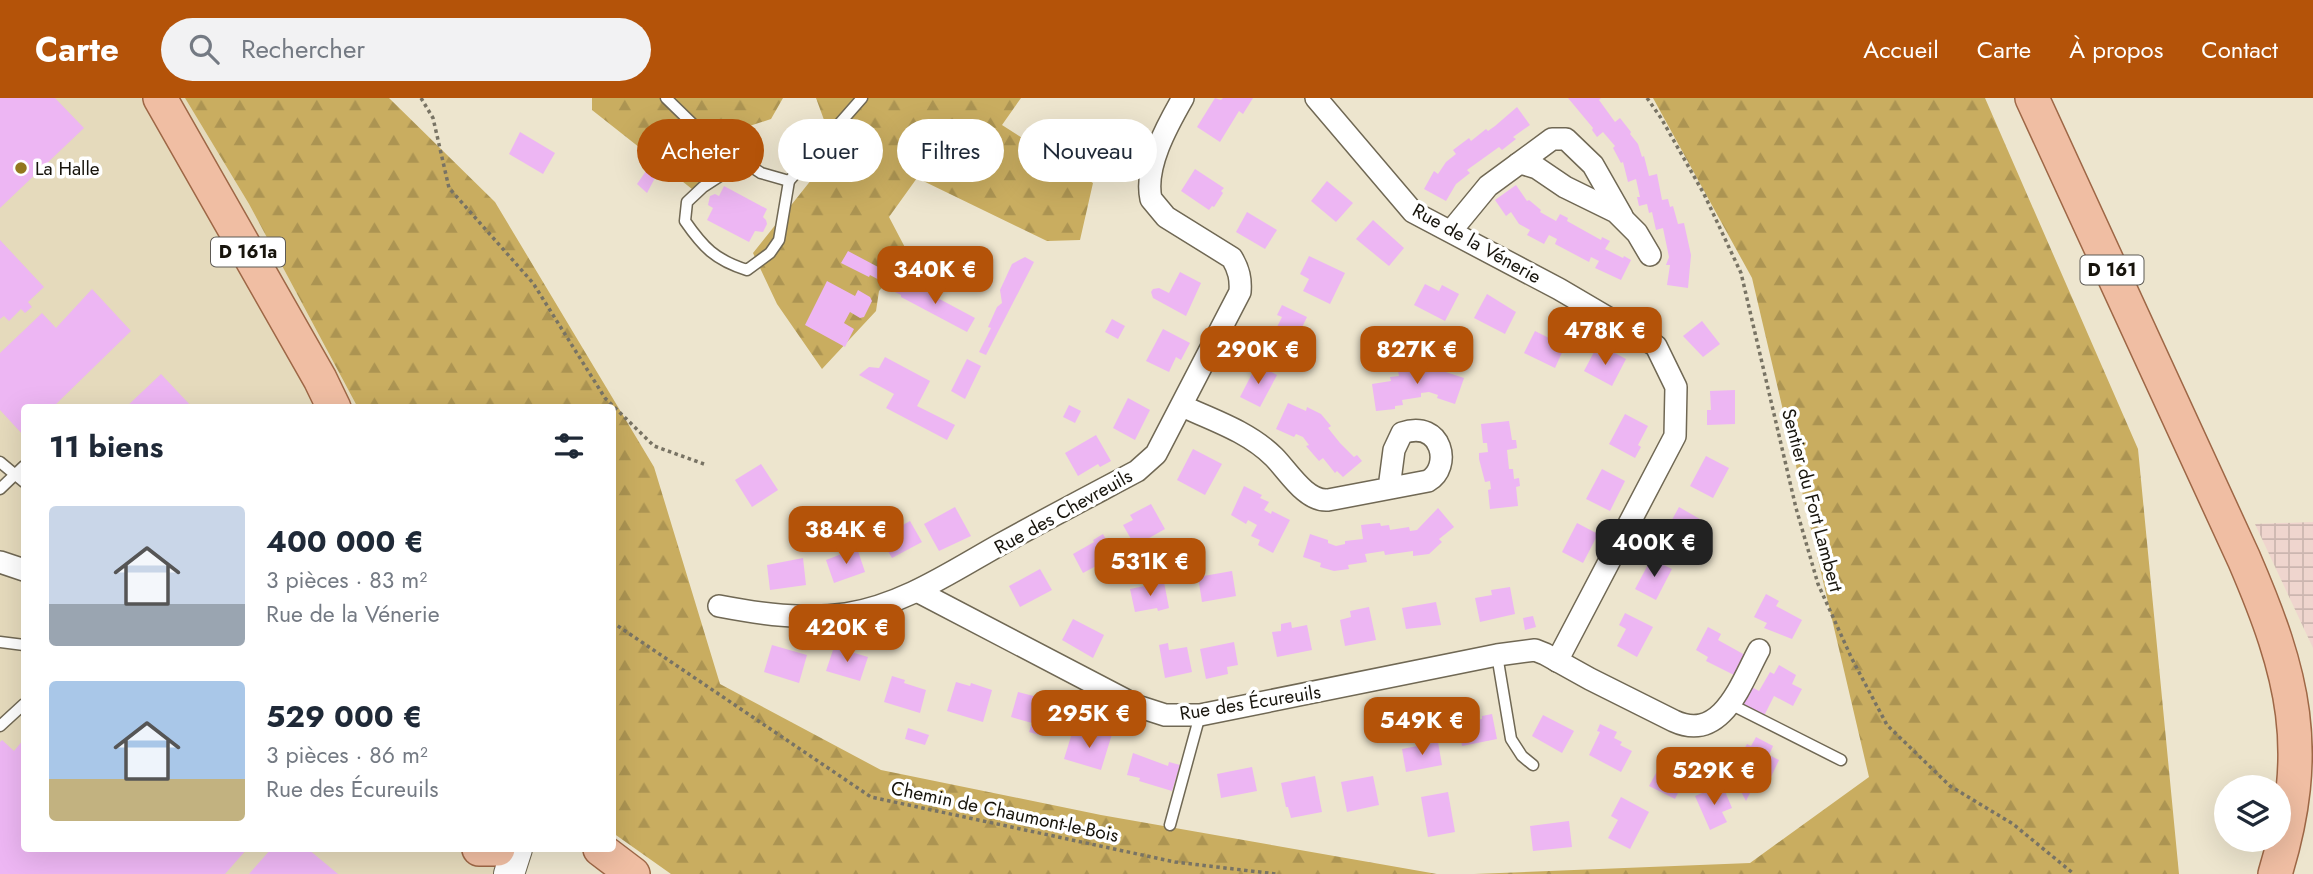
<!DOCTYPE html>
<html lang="fr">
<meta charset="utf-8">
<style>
body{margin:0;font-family:Jost,sans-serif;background:#f2f2f3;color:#1f2937;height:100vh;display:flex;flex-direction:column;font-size:26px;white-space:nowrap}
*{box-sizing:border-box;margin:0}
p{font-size:23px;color:#747a83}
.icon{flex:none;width:38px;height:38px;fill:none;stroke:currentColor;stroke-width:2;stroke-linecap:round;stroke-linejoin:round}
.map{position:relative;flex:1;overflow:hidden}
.sheet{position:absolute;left:21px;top:306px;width:595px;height:448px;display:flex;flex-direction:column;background:#fff;border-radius:7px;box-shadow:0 7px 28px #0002}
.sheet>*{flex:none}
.hud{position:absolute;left:637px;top:21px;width:665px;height:63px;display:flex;gap:14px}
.tools{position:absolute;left:2214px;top:677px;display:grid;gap:14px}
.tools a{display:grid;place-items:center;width:77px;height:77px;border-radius:50%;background:#fff;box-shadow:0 7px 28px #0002;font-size:35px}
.price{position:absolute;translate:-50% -60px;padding:0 16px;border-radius:14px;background:#b45309;color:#fff;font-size:23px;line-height:46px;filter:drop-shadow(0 2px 4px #0008)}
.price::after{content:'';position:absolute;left:50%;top:42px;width:21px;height:16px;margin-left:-10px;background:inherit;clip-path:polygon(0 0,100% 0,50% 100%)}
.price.on{background:#222;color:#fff}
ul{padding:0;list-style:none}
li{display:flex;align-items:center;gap:21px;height:175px;padding:0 28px}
li span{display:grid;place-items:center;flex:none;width:196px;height:140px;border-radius:7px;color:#555}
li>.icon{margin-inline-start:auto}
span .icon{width:84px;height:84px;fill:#fffc;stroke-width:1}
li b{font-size:30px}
h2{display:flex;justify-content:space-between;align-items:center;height:84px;padding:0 28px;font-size:30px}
.pill{padding:0 24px;border-radius:32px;background:#fff;box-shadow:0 7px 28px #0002;font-size:24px;line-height:63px}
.pill.on{background:#b45309;color:#fff}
header{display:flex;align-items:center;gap:42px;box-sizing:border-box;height:98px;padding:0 35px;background:#b45309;color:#fff}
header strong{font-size:33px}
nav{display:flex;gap:38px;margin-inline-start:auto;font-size:24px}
.search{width:490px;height:63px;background:#f2f2f3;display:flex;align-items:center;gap:18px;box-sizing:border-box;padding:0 24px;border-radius:38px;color:#747a83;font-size:26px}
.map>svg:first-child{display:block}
.built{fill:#e5dabc}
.industrial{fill:url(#industrial-grid)}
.forest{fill:url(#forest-firs)}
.building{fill:#edb6f3}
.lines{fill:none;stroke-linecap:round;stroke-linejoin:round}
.lane-casing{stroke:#706854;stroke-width:13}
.street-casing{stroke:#706854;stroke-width:24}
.secondary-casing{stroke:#706854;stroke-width:32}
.primary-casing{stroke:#9e6746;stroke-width:36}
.path{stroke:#787364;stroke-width:3.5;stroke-dasharray:3.5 3.5;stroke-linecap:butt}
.lane{stroke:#fff;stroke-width:10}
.street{stroke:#fff;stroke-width:21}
.secondary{stroke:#fff;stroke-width:30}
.primary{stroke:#f0bea3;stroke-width:33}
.poi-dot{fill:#93771e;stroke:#fff;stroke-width:2.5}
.labels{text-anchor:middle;stroke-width:7;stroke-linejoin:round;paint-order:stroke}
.shield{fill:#fff;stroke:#5d5a55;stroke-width:2}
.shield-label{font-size:18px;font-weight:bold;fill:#17140c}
.poi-label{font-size:19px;fill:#17140c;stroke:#fff;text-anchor:start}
.street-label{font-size:19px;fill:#17140c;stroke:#fff}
</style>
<header>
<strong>Carte</strong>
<div class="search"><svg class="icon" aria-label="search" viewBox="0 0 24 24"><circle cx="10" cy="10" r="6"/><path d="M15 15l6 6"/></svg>Rechercher</div>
<nav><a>Accueil</a><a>Carte</a><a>À propos</a><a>Contact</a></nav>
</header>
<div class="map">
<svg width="2313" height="776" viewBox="0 0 2313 776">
<defs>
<pattern id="industrial-grid" width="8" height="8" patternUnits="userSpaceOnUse" patternTransform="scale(1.75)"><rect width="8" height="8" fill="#efd5ce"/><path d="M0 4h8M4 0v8" fill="none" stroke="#ccb6b0"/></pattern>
<pattern id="forest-firs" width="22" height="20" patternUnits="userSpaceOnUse" patternTransform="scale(1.75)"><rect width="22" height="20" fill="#c9ad60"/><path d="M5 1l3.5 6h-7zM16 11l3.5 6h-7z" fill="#ac9452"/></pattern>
</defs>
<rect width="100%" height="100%" fill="#ede5ce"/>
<polygon class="built" points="0,0 185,0 249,106 358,310 24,310 24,751 528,751 506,776 0,776"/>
<polygon class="industrial" points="2313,424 2313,550 2255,426"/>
<g class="forest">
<polygon points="185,0 389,0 495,104 654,369 720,586 881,672 1101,717 1437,776 671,776 613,735 612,310 358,310 249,106"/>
<polygon points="592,0 783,0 771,21 731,34 727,68 692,91 592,12"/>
<polygon points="816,0 1021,0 1002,27 1093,85 1080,142 1047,143 917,80 889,119 910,159 879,193 876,213 822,271 777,206 753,155 835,52"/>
<polygon points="1653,0 1985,0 2138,351 2179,776 1474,776 1750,765 1869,679 1752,180"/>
</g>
<g class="building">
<polygon points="0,0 55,0 84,30 0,110"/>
<polygon points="1215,0 1221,2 1223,0 1253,0 1243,16 1239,13 1220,44 1197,29"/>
<polygon points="1568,0 1601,0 1599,2 1615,24 1620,20 1631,34 1630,36 1638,46 1642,59 1644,58 1649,78 1657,76 1662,102 1668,101 1670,109 1673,108 1678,126 1684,125 1691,157 1688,190 1667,187 1670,167 1666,167 1669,159 1663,130 1656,132 1652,114 1649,115 1647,106 1639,108 1637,99 1640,99 1636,81 1628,84 1623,64 1621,65 1613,50 1615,48 1603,34 1597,39 1592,32 1593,30"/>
<polygon points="1517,9 1530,27 1513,39 1516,41 1502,52 1499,49 1467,72 1470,75 1456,86 1446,103 1424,91 1434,73 1438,76 1446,64 1456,56 1453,52 1469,40 1471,43 1486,31 1488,33 1495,28"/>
<polygon points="520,34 555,55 543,76 509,56"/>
<polygon points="1195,71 1224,90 1221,93 1223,95 1214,109 1212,108 1209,112 1181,93"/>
<polygon points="646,73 655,80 647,95 637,86"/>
<polygon points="1327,83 1353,105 1336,124 1311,103"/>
<polygon points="1516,87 1527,103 1529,102 1541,112 1540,114 1556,123 1560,116 1568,120 1567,123 1601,142 1602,139 1610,143 1605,151 1623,160 1624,158 1631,162 1621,182 1595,170 1599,163 1591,159 1589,164 1555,146 1557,141 1549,137 1544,146 1527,137 1530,132 1519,126 1511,114 1506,118 1495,102"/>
<polygon points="724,88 767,111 763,119 766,122 767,126 763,134 755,133 749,144 707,122 713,110 708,107 710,98 715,96 719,98"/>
<polygon points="1247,114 1277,132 1265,151 1236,134"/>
<polygon points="1373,122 1404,150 1389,168 1356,141"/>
<polygon points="0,142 44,189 28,204 32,209 25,215 21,211 9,223 4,218 0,221"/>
<polygon points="848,153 895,178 892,184 883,184 870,177 869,179 841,165"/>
<polygon points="1309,158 1345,175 1330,206 1303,193 1309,181 1300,176"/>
<polygon points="1025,159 1034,164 986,257 979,254 991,230 988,229 997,209 1002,205 1000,192 1012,166"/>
<polygon points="1180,174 1201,185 1186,218 1153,200 1151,194 1153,191 1159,190 1169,195"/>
<polygon points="902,181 975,220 967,234 901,199 901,197 895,194"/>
<polygon points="827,183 855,198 858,192 870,199 872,203 864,219 860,220 850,214 844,225 854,231 845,249 805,227"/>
<polygon points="1425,186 1439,193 1442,187 1459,196 1445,223 1414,207"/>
<polygon points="92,191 131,233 52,310 24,310 24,338 0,312 0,255 42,215 56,230"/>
<polygon points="1487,196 1516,214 1505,236 1474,220"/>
<polygon points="1282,207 1307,219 1293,248 1273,237 1282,219 1277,217"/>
<polygon points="1112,221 1125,228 1118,241 1105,234"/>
<polygon points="1702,223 1720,246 1703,259 1683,238"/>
<polygon points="1163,231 1190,245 1181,262 1176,259 1169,274 1146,263"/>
<polygon points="1535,233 1565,248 1555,270 1524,255"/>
<polygon points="1611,253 1626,261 1612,288 1584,273 1594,254 1607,260"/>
<polygon points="885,259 930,283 917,308 955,327 947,342 886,310 894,296 859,277 869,269 879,270"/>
<polygon points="967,261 981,268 965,301 951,293"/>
<polygon points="1432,265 1447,269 1446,274 1464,280 1455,306 1437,300 1438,297 1429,294 1421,295 1421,299 1402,302 1403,307 1395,308 1395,311 1376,313 1372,286 1391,283 1390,279 1399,278 1398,273 1417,271 1417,267"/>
<polygon points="1257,266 1277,277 1260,309 1240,299"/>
<polygon points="161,276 193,310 125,310"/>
<polygon points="1735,292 1735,326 1707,327 1707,312 1711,312 1710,293"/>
<polygon points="1128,300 1150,312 1135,342 1113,330"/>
<polygon points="1288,305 1306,313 1307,309 1321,316 1331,328 1328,330 1340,345 1354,359 1357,357 1362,363 1343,379 1337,373 1335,375 1323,360 1319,363 1306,348 1309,347 1303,339 1296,336 1294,339 1276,331"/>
<polygon points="1069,307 1081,313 1075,325 1063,319"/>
<polygon points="1625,316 1648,328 1638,347 1641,349 1635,360 1609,346"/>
<polygon points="1509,323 1512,342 1516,342 1517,350 1507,352 1509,371 1513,371 1514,381 1519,380 1520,388 1516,389 1518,408 1490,411 1488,392 1491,391 1490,383 1485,384 1479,361 1479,355 1488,354 1487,345 1483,345 1481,326"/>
<polygon points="1096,337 1111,363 1100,369 1098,366 1078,378 1065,355"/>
<polygon points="1193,351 1222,366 1205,397 1177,382"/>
<polygon points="1706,358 1729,370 1713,400 1690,388"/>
<polygon points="761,366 778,392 752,409 735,382"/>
<polygon points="1602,371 1625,383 1610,413 1586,401"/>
<polygon points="1244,388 1262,397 1260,400 1269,404 1264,412 1271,416 1272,413 1290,422 1273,455 1258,447 1260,442 1251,438 1257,427 1248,422 1246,426 1231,417"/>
<polygon points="1151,406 1165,431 1135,448 1123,427 1133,422 1130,417"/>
<polygon points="955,409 971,438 939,453 924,426"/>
<polygon points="1679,409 1705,424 1707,429 1705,434 1699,435 1693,432 1683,451 1662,440"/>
<polygon points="1438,410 1454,429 1439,441 1442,444 1429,456 1413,458 1413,453 1385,457 1384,453 1365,456 1367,464 1348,467 1349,471 1334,473 1320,469 1321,465 1303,459 1310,436 1328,442 1328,445 1336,448 1345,446 1345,443 1363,441 1361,427 1380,425 1381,428 1389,427 1390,432 1409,429 1410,433 1417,432"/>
<polygon points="894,420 899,429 910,423 922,444 892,460 880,440 883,438 878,429"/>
<polygon points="1577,425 1598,436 1583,465 1562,454"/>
<polygon points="1103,436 1115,458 1083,475 1073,456 1094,444 1093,442"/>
<polygon points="857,450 865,474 834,485 826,462"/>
<polygon points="803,460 806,487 770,492 767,467"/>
<polygon points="1651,461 1672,471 1656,502 1635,491"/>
<polygon points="1040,471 1052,492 1020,509 1009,488"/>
<polygon points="1232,473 1236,498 1202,504 1198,479"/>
<polygon points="1164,484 1169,510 1158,513 1157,510 1135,514 1130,491"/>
<polygon points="1510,489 1515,516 1480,524 1475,500 1492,497 1491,492"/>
<polygon points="1766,496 1779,503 1776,508 1802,522 1792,541 1764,530 1767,525 1754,519"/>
<polygon points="1436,504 1441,527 1406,531 1402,510"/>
<polygon points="1369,509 1376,542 1345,548 1340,522 1351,519 1350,513"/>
<polygon points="1625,515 1653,529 1637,559 1617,548 1626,531 1619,527"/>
<polygon points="1533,518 1536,529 1525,532 1523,520"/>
<polygon points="1073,521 1104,537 1093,560 1062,542"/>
<polygon points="1291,524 1292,530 1307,527 1312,552 1277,559 1272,534 1281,533 1281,526"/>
<polygon points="1708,529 1721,536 1718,542 1745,557 1734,577 1706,563 1708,559 1696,552"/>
<polygon points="1234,544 1238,567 1227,569 1228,576 1206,581 1200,551"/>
<polygon points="1168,545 1169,552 1187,549 1192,574 1165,580 1159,547"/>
<polygon points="772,547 807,557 799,585 764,574"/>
<polygon points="834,549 868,559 860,583 826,573"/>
<polygon points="1779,567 1796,577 1792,586 1802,591 1793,608 1774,598 1764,618 1741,605 1750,588 1759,593 1770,574 1774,576"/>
<polygon points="892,578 905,582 904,585 926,592 920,615 884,604"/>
<polygon points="956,584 970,588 971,585 992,592 983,624 947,613"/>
<polygon points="1018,594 1053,603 1043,638 1029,634 1032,625 1011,619"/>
<polygon points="1492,616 1497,641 1462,648 1461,642 1448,642 1447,634 1458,629 1457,626 1482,621 1482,618"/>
<polygon points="1543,617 1574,633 1562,655 1532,638"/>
<polygon points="1600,626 1617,634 1614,640 1622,644 1620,647 1632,653 1621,674 1589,657 1600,634 1597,633"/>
<polygon points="908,630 929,637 925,647 905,641"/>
<polygon points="1097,631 1112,636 1101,672 1064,661 1072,635 1094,642"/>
<polygon points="1756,639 1773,648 1769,657 1779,662 1771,679 1752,669 1745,683 1754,687 1746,703 1731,675 1747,646 1751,648"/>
<polygon points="24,641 24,751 247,751 225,776 0,776 0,644 2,642 14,653"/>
<polygon points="1438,644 1442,667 1406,674 1402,651"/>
<polygon points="1133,655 1168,668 1169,664 1180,667 1172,693 1139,683 1140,680 1127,677"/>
<polygon points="1661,666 1686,679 1675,701 1649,688"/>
<polygon points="1252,669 1257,693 1221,700 1217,676"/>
<polygon points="1315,678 1322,714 1291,720 1288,709 1286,709 1281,685"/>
<polygon points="1373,678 1379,707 1347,714 1341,684"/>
<polygon points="1712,691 1714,696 1724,691 1732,710 1722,714 1727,724 1710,732 1695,698"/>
<polygon points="1448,694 1455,734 1428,739 1421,699"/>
<polygon points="1621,699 1649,714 1630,751 1608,740 1618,722 1611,718"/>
<polygon points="1569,723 1572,749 1533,753 1530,728"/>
<polygon points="271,751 308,751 338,776 249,776"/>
</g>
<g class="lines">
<defs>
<g id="lane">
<polyline points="666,0 703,36 743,63 761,75 789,83 862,0"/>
<path d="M743,63L703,89L687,104L685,123C703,149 715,162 747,172L770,155L779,142L789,83"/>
<polyline points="0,364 24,384"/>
<polyline points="0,391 24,368"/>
<polyline points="0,544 24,547"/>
<polyline points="1497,557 1511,641 1522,658 1533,667"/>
<polyline points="1730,606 1841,662"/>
<polyline points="0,628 24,606"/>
<polyline points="1170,727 1200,617"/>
</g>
<g id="street">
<polyline points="1316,0 1413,114 1559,191 1656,248 1676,289 1675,338 1557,563"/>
<polyline points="1518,66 1552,41 1566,41 1593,67 1622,118"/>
<polyline points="1451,133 1488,88 1518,66 1524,66 1537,70 1565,89 1616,114 1637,135 1650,157"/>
<path d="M1182,308C1213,322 1249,334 1274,359C1288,373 1306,404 1328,402L1428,383C1452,370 1443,321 1402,335L1394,352L1389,390"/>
<polyline points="0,464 24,472"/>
<path d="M917,493L1137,608L1165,617H1200L1497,557L1535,552L1545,556L1590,581L1674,623C1722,645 1741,585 1759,552"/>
<path d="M719,508C761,516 803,522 846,516C903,507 951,474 1001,446C1046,421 1092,397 1137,373L1156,356L1240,194C1241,181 1239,172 1232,160L1166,119L1151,101C1144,69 1167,28 1183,0"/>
</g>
<polyline id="secondary" points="509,776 517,751"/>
<g id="primary">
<polyline points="160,0 320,281 334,310"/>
<path d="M2032,0L2244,461C2294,577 2313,652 2275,776"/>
<polyline points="479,751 498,751"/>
<polyline points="600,751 633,776"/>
</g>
</defs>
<use href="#lane" class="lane-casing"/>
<use href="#street" class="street-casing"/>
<use href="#secondary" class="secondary-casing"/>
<use href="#primary" class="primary-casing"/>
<g class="path">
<polyline points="421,0 433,20 449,90 533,185 605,300 654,348 704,366"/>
<polyline points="1647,0 1661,20 1704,96 1741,175 1796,410 1818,486 1852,561 1887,627 1950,688 2013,726 2074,776"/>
<polyline points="612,524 871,699 1175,764 1276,776"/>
</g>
<use href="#lane" class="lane"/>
<use href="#street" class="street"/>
<use href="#secondary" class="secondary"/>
<use href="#primary" class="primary"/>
</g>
<circle class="poi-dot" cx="21" cy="70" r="7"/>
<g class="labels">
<g class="shield">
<rect x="211" y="139.5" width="74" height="29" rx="5"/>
<rect x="2080.5" y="157.5" width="63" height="29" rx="5"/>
</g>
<g class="shield-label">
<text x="248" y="160">D 161a</text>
<text x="2112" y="178">D 161</text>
</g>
<g class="poi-label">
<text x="35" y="77">La Halle</text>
</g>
<g class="street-label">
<text transform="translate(1477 145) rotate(29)" y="7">Rue de la Vénerie</text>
<text transform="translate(1813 402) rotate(75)" y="7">Sentier du Fort Lambert</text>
<text transform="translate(1063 413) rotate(-29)" y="7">Rue des Chevreuils</text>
<text transform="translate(1250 604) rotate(-9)" y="7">Rue des Écureuils</text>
<text transform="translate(1005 713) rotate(12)" y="7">Chemin de Chaumont-le-Bois</text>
</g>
</g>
</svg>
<div class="tools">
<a><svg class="icon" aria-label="layers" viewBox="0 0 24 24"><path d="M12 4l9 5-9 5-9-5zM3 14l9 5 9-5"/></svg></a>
</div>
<b class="price" style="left:935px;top:208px">340K €</b>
<b class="price" style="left:1605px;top:269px">478K €</b>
<b class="price" style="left:1258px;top:288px">290K €</b>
<b class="price" style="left:1417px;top:288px">827K €</b>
<b class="price" style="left:846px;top:468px">384K €</b>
<b class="price on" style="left:1654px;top:481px">400K €</b>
<b class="price" style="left:1150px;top:500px">531K €</b>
<b class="price" style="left:847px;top:566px">420K €</b>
<b class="price" style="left:1089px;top:652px">295K €</b>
<b class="price" style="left:1422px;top:659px">549K €</b>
<b class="price" style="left:1714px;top:709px">529K €</b>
<div class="hud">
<a class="pill on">Acheter</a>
<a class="pill">Louer</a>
<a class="pill">Filtres</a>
<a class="pill">Nouveau</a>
</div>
<section class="sheet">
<h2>11 biens<svg class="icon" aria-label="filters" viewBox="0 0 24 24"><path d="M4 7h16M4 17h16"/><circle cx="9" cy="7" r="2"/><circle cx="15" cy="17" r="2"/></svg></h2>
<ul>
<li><span style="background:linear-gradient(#c9d6e8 70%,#9aa5b1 0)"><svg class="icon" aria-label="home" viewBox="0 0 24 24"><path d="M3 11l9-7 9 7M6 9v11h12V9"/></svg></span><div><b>400 000 €</b><p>3 pièces · 83 m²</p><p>Rue de la Vénerie</p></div></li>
<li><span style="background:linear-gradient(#a9c7e8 70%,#c2b280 0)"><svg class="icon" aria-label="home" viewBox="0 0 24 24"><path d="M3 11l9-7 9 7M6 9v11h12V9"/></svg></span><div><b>529 000 €</b><p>3 pièces · 86 m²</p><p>Rue des Écureuils</p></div></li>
</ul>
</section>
</div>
